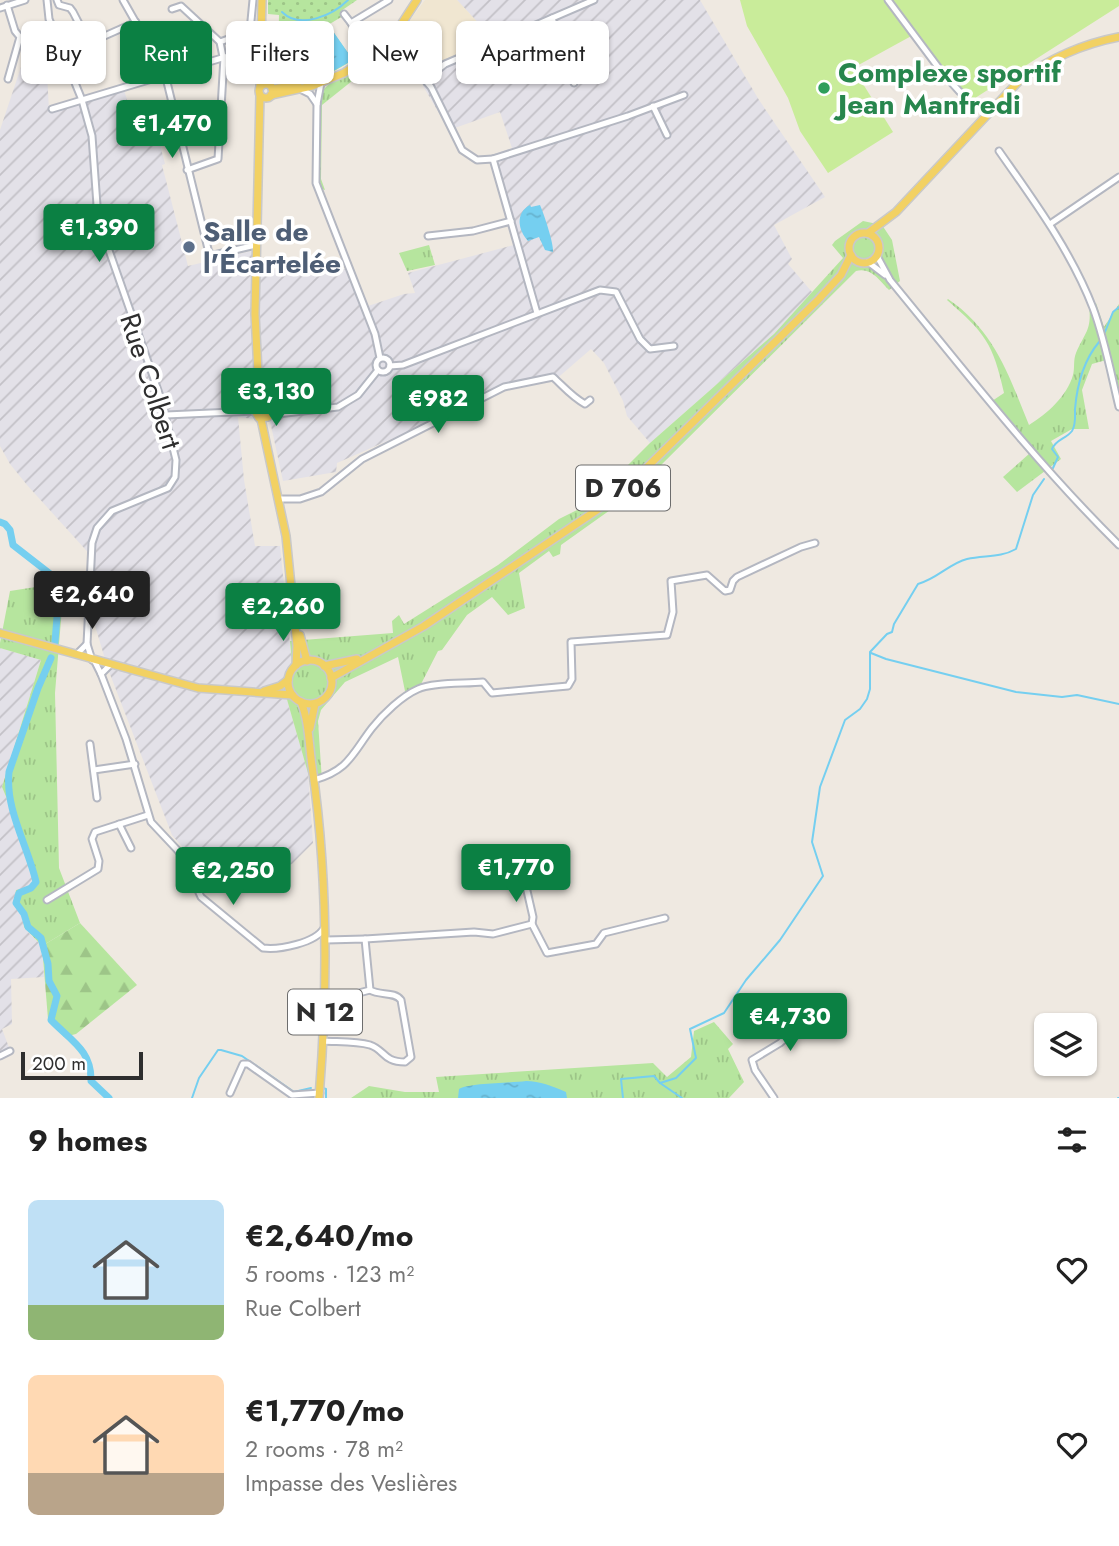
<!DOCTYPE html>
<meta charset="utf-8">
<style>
body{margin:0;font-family:Jost,sans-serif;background:#f6f6f6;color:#222;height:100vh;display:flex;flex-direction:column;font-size:26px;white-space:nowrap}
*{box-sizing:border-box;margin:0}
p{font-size:23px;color:#767676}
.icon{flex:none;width:38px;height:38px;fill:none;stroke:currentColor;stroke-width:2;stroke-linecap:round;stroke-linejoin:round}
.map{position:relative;height:1098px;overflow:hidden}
.details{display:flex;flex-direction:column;background:#fff;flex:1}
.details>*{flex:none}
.guide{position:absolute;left:21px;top:21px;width:700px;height:63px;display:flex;gap:14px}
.buttons{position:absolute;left:1034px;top:1013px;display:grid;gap:14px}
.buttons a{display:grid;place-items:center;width:63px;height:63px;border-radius:10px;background:#fff;box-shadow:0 2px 5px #0004;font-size:35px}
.scale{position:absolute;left:21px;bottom:18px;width:122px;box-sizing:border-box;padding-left:7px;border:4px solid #2e2e2e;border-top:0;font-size:19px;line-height:24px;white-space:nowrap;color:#2e2e2e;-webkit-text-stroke:5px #fff;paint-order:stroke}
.price{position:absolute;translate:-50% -60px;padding:0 16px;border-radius:7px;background:#0b8043;color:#fff;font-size:23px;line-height:46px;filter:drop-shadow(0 2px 4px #0008)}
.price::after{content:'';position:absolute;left:50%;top:42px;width:21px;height:16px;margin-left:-10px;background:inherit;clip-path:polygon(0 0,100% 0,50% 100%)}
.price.active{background:#222;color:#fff}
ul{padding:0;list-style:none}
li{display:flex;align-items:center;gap:21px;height:175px;padding:0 28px}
li span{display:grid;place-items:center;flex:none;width:196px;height:140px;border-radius:10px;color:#555}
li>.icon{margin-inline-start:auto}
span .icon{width:84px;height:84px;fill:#fffc;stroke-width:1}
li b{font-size:30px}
h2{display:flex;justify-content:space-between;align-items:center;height:84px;padding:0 28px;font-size:30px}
.tag{padding:0 24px;border-radius:10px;background:#fff;box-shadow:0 2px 5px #0004;font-size:24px;line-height:63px}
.tag.active{background:#0b8043;color:#fff}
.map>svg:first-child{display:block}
.industrial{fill:url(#industrial-furrows)}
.education{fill:#f0e6d1}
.grass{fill:url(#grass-tufts)}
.forest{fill:url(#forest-firs)}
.park{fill:url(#park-dots)}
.pitch{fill:#c9ec9a}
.water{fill:url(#water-ripples)}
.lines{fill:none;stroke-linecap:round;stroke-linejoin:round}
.stream{stroke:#75cff0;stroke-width:2}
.river{stroke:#75cff0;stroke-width:7}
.minor-casing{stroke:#b4b7c1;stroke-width:9}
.major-casing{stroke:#c9c9c9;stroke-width:10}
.minor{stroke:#fff;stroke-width:5}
.major{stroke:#f2d163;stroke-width:7}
.leisure-dot{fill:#2e9e5b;stroke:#fff;stroke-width:2.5}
.service-dot{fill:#5c6f8a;stroke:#fff;stroke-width:2.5}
.labels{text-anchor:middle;stroke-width:7;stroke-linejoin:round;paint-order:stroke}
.shield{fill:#fff;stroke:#6d6d6d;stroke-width:2}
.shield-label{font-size:26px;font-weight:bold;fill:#2e2e2e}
.leisure-label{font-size:28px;font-weight:bold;fill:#27864d;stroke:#fff;text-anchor:start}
.service-label{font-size:28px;font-weight:bold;fill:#4e5e75;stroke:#fff;text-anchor:start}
.street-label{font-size:28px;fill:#2e2e2e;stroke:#fff}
</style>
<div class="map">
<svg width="1119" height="1098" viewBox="0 0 1119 1098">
<defs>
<pattern id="industrial-furrows" width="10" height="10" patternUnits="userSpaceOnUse" patternTransform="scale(1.75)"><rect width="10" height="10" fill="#e3e1e8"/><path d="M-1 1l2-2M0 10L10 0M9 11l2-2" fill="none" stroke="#c3c1c7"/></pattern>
<pattern id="grass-tufts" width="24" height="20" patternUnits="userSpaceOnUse" patternTransform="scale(1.75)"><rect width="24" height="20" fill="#b6e59e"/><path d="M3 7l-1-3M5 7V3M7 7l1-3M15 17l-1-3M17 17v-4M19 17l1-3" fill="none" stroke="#9dc588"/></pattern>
<pattern id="forest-firs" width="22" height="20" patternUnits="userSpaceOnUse" patternTransform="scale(1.75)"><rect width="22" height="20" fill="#b6e59e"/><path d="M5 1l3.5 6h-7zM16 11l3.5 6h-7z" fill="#9dc588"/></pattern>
<pattern id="park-dots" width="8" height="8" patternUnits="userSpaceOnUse" patternTransform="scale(1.75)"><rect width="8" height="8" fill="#b6e59e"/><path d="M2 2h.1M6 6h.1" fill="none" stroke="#9dc588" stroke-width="1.8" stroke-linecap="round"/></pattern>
<pattern id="water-ripples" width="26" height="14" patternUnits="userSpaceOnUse" patternTransform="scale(1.75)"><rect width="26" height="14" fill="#75cff0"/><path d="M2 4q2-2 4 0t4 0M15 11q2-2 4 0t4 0" fill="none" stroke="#66b2ce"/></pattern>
</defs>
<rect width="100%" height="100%" fill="#efe9e1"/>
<g class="industrial">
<polygon points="457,0 700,0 759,100 825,197 774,225 792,259 788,264 812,292 774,334 650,443 627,416 623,401 604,363 591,349 554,381 514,385 337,463 336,472 283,481 270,421 238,417 244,480 255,546 280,546 292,664 282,682 308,773 313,843 292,864 216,886 172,835 108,669 93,619 94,559 27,485 10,464 0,446 0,130 27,49 46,55 49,110 124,90 130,109 150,105 165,164 162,165 188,266 260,249 259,270 345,269 362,308 404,294 415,293 408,273 514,245 488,156 512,148 500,112 449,130 423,86 428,72 440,62 494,40"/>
<polygon points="0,648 41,660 2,787 33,862 31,869 35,880 35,886 23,914 24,928 42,946 44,977 11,979 12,1024 2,1029 10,1050 0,1054"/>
</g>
<polygon class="education" points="425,0 457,0 494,40 440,62 428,72 423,72 402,46 399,35"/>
<g class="grass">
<polygon points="388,49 393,50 401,58 394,57 391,59 386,56 379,62 375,72 369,70 357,77 322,105 321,179 325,190 322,189 319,178 321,92 329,84"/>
<path d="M863,221L882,225L892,240L900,281L889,290C879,280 871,267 856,271L644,482L613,508L561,545L560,554L553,557L549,551L519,573L525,608L508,615L492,597L467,615L442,650L438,651L420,686L406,696L398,657L345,682L321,710L318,721L322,781L308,773L282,682L292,664L290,641L393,633L392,621L399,615L404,624L498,565L559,519L579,509L612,481L650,443L774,334L843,258L832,245L835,241Z"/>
<polygon points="429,245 435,265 407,271 399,253"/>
<path d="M948,299C995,331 1009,376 1029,425C1047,414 1067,396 1073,375C1075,368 1073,360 1076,353C1085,332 1092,330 1089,306L1096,303L1104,327L1119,304V393L1110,359L1092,364L1082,390L1089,429H1072L1051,441L1061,459L1017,492L1003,477L1030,453L989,403L1004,393C993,343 985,333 947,300Z"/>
<polygon points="61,583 63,596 55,693 59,868 80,923 42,946 24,927 23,914 14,905 16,890 35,886 35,880 30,869 33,861 2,787 41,660 0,648 0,643 10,591"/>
<polygon points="714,1022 733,1044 728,1049 744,1082 729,1098 351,1098 369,1086 405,1092 439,1092 436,1077 653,1063 667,1077 691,1057 694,1031"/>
</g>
<polygon class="forest" points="80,923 137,985 76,1034 64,1037 48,1019 42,946"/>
<polygon class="park" points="268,0 357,0 341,11 343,16 328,25 353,60 331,73 298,82 292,71 290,56 278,57 279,15 268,14"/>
<polygon class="pitch" points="740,0 1119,0 1119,6 972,100 915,34 853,68 893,132 828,173 800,131 788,98 747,26"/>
<g class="water">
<polygon points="324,23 328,24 353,60 328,74 324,71 316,37 322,34"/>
<path d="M530,205L531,207L540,205C544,214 554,244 553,252L545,250L539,237L528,241C518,230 515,213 530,205Z"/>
<path d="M526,1081C540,1081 552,1086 566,1092L567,1098H458L459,1089C468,1083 511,1083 526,1081Z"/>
</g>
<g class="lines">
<g class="stream">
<path d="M282,12C300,30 333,15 348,0"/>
<polyline points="1105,332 1113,312 1119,307"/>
<path d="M1053,468L1058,457L1052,449C1056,439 1066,439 1072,431C1076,425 1075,416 1075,409C1077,385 1084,360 1099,342"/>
<polyline points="871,653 886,659 1016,692 1062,697 1077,695 1119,704"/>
<path d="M660,1083L676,1078L696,1058L690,1029L724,1013L746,980L780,940L823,876L812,842L820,787L845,720L860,709L867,699L870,689V652L887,634L892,632L894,624L918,584C937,579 950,563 967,559C985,555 1000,558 1016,549L1033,495L1044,479"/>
<polyline points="323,1088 326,1089 326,1098"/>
<polyline points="192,1098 199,1078 218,1050 221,1050 242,1056 294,1092 311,1088"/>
<polyline points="623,1098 621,1079 654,1076 660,1083 682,1098"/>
<polyline points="1118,1098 1119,1098"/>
</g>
<g class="river">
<polyline points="0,522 5,524 10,530 13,545 58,580 54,606 57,617 55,642"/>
<path d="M51,658L38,688L9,772C5,810 28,846 36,882L31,888L19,893L16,903L24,914L28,927L41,938L48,964L49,981L57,996L51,1020C70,1040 92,1050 91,1081L109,1098"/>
</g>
<defs>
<g id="minor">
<polyline points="47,0 49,19 82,100 92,136 98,219 161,399 176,460 175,477 168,488 112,511 97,528 92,543 87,644"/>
<polyline points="57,0 59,5 70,8 73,12 89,43"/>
<polyline points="123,0 165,74 209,253 214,255 256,245"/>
<polyline points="888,0 941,71 968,101"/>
<polyline points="7,5 15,31 20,37 8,79"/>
<polyline points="0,8 25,0"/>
<polyline points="172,9 181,6 220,42"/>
<polyline points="344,14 351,23"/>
<polyline points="552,18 574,83"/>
<polyline points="360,40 351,23 389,0"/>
<polyline points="393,43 431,87 462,150 477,160 493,159 537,313"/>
<polyline points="64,54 136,22"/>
<polyline points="223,57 220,42 250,31 253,0"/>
<polyline points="425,80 445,64 594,0"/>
<polyline points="321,83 317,104 316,183 375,334 380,358"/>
<polyline points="300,89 310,94 317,104"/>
<polyline points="653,106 667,135"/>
<polyline points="52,109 252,49 260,40"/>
<path d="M999,151C1034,201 1071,251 1093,308C1105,340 1111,374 1119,407"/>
<polyline points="493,159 628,116 684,95"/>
<polyline points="187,170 218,159 224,57"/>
<polyline points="1050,224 1119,177"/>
<polyline points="428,236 473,231 511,221"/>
<path d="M877,256L890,280C964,370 1036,463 1119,545"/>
<polyline points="868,262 885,275"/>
<circle cx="383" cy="365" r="7"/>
<polyline points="390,366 403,365 600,290 616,292 640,339 650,349 674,346"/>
<polyline points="166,415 255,411"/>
<polyline points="269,415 338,407 358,395 378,370"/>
<path d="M280,499H300L321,492L362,459L504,387L553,377C564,387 572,397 585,404L590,400"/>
<polyline points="77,654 87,644 92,660"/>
<polyline points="94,660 101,674 110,665"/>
<path d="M101,674L126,739L151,822L182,855L201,897L263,948C279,950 316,943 324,928"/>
<polyline points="90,744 97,798"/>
<polyline points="94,770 135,764"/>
<path d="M314,780C349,770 352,754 372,728C383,714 402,696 418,689C433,682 465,684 483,682L492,693L568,686L572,679L571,642L667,635L673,612L671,581L707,575L725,591L730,590L733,581L737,577L801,547L815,543"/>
<polyline points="119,824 131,848"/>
<polyline points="525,882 533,917 532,924"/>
<polyline points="47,900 98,869 99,861 92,839 95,832 148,815"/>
<polyline points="365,939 474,932 493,934 532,924 547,953 596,944 604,933 665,918"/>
<polyline points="355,994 370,990"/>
<path d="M323,1041C338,1042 356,1041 370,1045C385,1050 383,1062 405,1062L411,1057L401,1000C394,991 380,996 370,990L365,939L326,940"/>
<polyline points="0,1056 10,1051"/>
<polyline points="230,1093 243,1064 248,1064 292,1095 320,1093"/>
<polyline points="774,1098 755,1070 752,1060 780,1043 803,1023 830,1010"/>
</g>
<g id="major">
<circle cx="389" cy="40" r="5.5"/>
<polyline points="393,37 417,0"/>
<circle cx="266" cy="91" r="7"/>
<polyline points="260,87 262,0"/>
<polyline points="272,89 298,85"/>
<polyline points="271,95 312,86 344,73 387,45"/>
<path d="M868,233L896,212L1019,81C1049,59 1082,44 1119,37"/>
<circle cx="864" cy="248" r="15"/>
<polyline points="258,406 264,404 268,407 270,412 268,417 259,418 255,411 259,392 255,314 260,95"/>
<polyline points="261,419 286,536 297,646 296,665"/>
<polyline points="0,633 198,688 292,695"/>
<polyline points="300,635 307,661"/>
<circle cx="310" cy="682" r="22"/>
<polyline points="324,666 357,659"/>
<polyline points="331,678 424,626 597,510 641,473 818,300 841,275 851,255"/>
<polyline points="264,691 280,686 288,680"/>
<path d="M301,702C309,721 309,745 312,766C328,876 328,987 319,1098"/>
<polyline points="310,728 315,704"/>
</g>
</defs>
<use href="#minor" class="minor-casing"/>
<use href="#major" class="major-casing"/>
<use href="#minor" class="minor"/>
<use href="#major" class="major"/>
</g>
<circle class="leisure-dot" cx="824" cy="88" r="7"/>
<circle class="service-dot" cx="189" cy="247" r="7"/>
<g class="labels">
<g class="shield">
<rect x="576" y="465.5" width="94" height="45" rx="5"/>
<rect x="288" y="989.5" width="74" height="45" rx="5"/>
</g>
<g class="shield-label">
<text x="623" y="497">D 706</text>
<text x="325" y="1021">N 12</text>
</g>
<g class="leisure-label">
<text x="838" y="82">Complexe sportif<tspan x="838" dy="32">Jean Manfredi</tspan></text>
</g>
<g class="service-label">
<text x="203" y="241">Salle de<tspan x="203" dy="32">l'Écartelée</tspan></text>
</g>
<g class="street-label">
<text transform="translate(151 381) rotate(72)" y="10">Rue Colbert</text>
</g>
</g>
</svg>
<div class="buttons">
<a><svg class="icon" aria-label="layers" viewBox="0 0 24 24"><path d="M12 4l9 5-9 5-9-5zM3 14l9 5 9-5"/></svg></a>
</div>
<div class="scale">200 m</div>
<b class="price" style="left:172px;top:160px">€1,470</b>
<b class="price" style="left:99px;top:264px">€1,390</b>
<b class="price" style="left:276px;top:428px">€3,130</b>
<b class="price" style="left:438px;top:435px">€982</b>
<b class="price active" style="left:92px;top:631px">€2,640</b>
<b class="price" style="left:283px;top:643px">€2,260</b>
<b class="price" style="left:516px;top:904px">€1,770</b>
<b class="price" style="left:233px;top:907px">€2,250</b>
<b class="price" style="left:790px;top:1053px">€4,730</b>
<div class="guide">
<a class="tag">Buy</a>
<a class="tag active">Rent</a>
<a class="tag">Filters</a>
<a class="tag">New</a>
<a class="tag">Apartment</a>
</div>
</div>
<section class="details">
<h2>9 homes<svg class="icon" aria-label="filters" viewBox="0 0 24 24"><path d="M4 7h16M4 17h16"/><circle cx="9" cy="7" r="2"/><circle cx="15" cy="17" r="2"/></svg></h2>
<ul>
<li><span style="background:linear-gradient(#bfe0f5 75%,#8fb573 0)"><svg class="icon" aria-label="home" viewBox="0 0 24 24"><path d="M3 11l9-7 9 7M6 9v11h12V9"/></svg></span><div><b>€2,640/mo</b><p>5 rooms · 123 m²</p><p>Rue Colbert</p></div><svg class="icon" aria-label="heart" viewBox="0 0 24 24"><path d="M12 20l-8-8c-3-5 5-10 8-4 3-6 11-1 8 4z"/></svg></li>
<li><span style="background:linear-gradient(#ffd9b3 70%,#b9a48a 0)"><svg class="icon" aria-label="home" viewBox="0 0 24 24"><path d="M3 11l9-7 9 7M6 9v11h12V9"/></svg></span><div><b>€1,770/mo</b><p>2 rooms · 78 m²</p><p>Impasse des Veslières</p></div><svg class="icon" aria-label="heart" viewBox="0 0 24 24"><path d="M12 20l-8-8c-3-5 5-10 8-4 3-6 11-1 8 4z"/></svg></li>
</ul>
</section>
